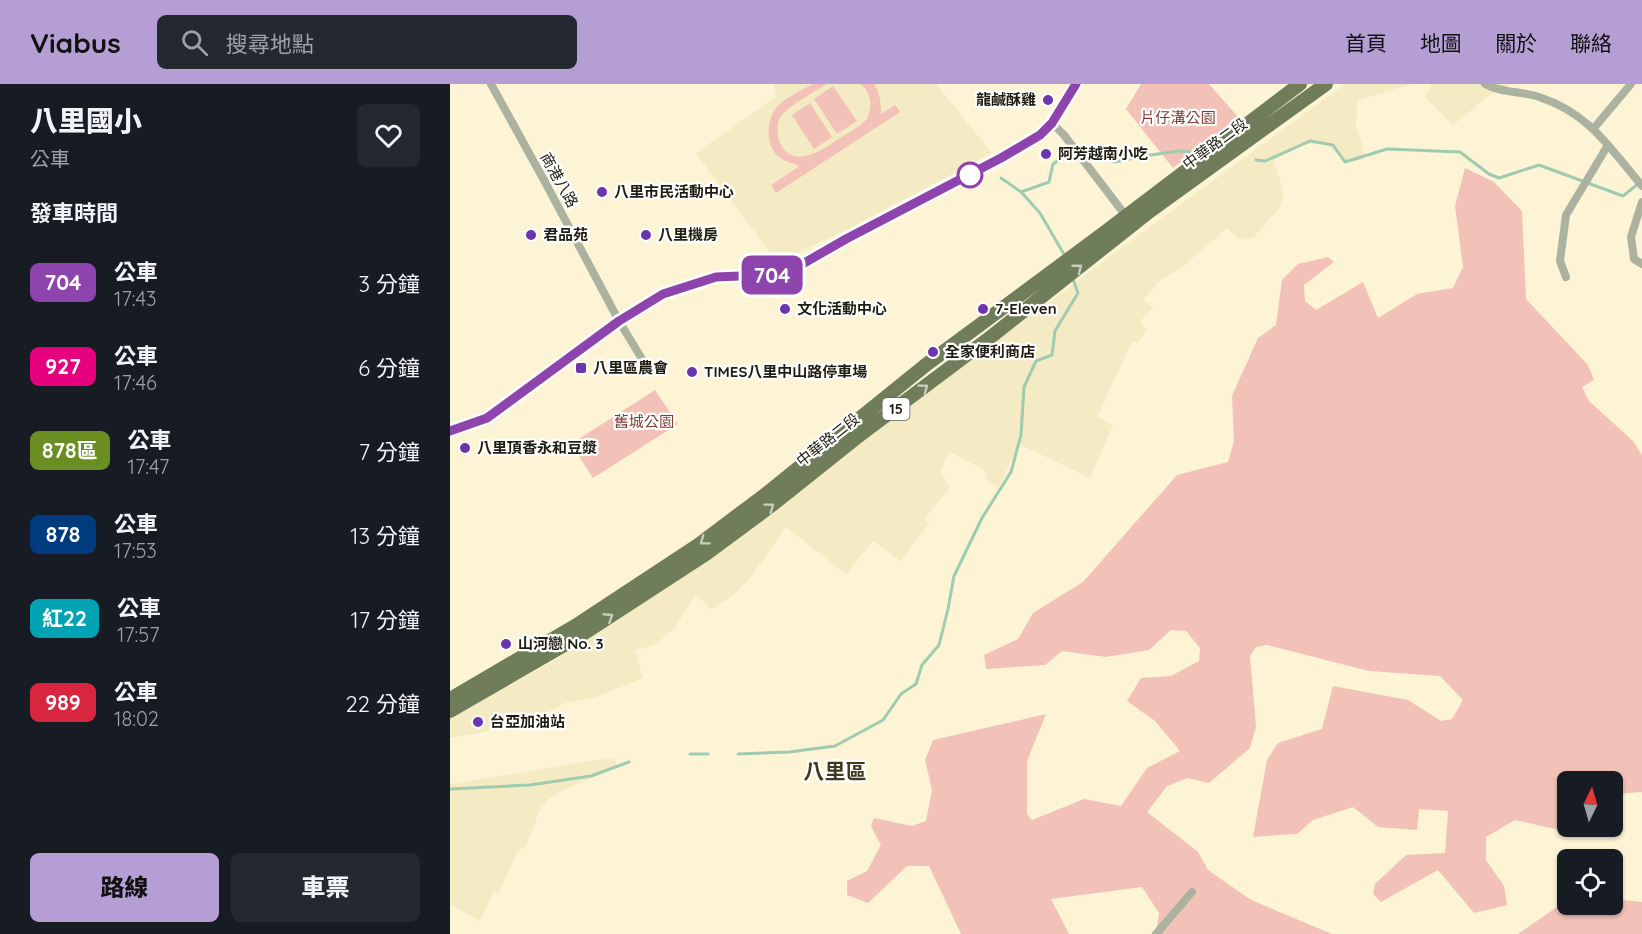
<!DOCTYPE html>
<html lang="zh-TW">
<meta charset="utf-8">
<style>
:root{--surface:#171b24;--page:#242831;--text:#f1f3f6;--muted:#9ea1a6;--accent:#b59ed4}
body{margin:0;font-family:Quicksand,"Noto Sans TC",sans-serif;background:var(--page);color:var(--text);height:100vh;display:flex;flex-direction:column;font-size:22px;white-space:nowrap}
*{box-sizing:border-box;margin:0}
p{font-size:20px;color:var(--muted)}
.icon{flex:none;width:33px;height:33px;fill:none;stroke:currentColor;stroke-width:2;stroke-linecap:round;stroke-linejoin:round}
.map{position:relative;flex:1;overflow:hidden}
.drawer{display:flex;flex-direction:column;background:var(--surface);width:450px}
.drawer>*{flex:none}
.badge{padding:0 12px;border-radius:9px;font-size:21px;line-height:39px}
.needle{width:39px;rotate:5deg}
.tools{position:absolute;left:1107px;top:687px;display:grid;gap:12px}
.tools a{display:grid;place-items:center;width:66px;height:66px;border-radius:9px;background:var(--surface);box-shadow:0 2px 4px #0004;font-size:30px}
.map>.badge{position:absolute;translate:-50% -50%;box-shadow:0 0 0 3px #fff}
h2{padding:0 30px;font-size:22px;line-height:54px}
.round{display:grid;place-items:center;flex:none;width:63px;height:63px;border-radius:9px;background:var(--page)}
.overview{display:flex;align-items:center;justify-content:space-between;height:102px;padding:0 30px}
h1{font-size:28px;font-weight:800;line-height:45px}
.action{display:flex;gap:12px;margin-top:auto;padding:12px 30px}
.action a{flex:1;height:69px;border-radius:9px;background:var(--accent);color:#111;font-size:24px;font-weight:800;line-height:69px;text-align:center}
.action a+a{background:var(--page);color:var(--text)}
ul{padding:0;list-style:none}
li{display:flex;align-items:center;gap:18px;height:84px;padding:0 30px}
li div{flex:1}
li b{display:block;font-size:22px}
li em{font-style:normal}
li .badge{min-width:66px;font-weight:700;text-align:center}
header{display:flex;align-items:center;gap:36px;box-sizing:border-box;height:84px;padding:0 30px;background:var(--accent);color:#111}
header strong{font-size:28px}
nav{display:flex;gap:33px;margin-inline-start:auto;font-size:21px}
.search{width:420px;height:54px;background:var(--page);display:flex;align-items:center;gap:15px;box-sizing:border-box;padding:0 21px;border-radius:9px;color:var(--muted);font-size:22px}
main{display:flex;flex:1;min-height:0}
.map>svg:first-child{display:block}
</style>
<header>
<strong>Viabus</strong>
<div class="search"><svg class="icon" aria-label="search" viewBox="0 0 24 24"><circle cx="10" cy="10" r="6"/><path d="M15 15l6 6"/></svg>搜尋地點</div>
<nav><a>首頁</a><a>地圖</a><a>關於</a><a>聯絡</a></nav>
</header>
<main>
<section class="drawer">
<div class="overview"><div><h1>八里國小</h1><p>公車</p></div><a class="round"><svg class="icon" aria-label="heart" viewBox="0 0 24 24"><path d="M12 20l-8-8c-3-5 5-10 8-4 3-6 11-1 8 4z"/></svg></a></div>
<h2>發車時間</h2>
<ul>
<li><span class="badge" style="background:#8e44ad;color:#fff">704</span><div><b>公車</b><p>17:43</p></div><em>3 分鐘</em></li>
<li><span class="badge" style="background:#e6007e;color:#fff">927</span><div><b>公車</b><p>17:46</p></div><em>6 分鐘</em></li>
<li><span class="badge" style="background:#6b8e23;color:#fff">878區</span><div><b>公車</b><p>17:47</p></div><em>7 分鐘</em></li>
<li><span class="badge" style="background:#003b80;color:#fff">878</span><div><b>公車</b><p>17:53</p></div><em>13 分鐘</em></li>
<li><span class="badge" style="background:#00a3b4;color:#fff">紅22</span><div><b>公車</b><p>17:57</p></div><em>17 分鐘</em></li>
<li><span class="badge" style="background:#d7263d;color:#fff">989</span><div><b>公車</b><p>18:02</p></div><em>22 分鐘</em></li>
</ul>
<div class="action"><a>路線</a><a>車票</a></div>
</section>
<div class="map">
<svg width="1192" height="850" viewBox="0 0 1192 850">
<rect width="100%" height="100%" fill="#fdf4d5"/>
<!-- built -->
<path fill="#f4eac3" d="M324,0H486L542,69L396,146L327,178L246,69L326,13Z
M895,0H963L911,15L907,20L906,43L914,67L913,75L903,78L894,76L876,60L866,58L849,63L824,76L834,111L829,124L803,154L790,156L777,144L729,186L711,195L694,215L703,224L689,238L697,246L688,259L682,257L647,333L663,341L640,394L569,360L549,403L537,397L534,385L499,368L490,387L500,404L475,434L479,439L450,477L423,457L396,490L336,443L300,494L282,512L261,525L246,511L223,546L204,561L185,566L193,594L145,613L115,619L85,634L65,637L35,648L0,654V635L121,567L237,489L678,159Z
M981,0H1059L1040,11L1003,41L975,13L981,2Z
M160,674L166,675V683L111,707L96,717L90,726L76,762L67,768L49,808H43L30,837L2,821H0V700Z"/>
<!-- green -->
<path fill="#f2c1b7" d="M363,0H377C366,7 338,22 331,32C326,39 327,51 330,59C343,87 374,65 390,54C400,48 409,43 417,35C422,22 422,10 411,0H424C430,9 431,19 431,30L445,21L450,28L326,109L321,101L350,82C342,79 331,77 325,69C315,56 317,31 330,20C339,12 352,6 363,0Z
M691,0H759L788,33L723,84L676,25Z
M383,2L407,37L387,50L364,15Z
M360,19L382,53L364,65L342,31Z
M1015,84L1044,98L1072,127L1076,215L1138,281L1144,296L1132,303L1139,317L1183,357L1192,371V708L1167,710L1163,725L1162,698H1118V742L1155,743L1140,753L1065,736L1036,753V776L1054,802L1057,821L1024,829L988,786L931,818L923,810L925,800L956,771L995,769L998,727L969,725L967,746L928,743L903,723L863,736L847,750L803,753L817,676L828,659L872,645L883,602L958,616L991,637L1002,635L1013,616L990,592L919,587L817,561L806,563L800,572L806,643L800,664L759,699L738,694L717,702L697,728L748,768L758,786L801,816L882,850H706L709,829L692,803L601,815L619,850H511L479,782H457L418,819L397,811V797L417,787L431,761L421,742L424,734L462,742L476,737L482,706L475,676L483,656L596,630L577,677V730L582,736L634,715L671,722L697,684L730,667L705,637L677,617L691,594L721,592L749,577L750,564L736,547L721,546L699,566L656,573L612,567L595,581L536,585L534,571L568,555L583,529L633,498L727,391L778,378L784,357L782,312L808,254L826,241L832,196L848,180L878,173L884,178L854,201L855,217L866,226L913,198L928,234L967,210L1003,204L1013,183L1005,122Z
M205,306L228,340L143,394L121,360Z
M1163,815L1192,818V850H1068L1113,819L1117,818L1118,820H1162Z"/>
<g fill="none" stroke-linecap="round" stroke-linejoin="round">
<!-- stream -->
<path stroke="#9fccae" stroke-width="3" d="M644,71L665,78L694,72L729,67L743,68
M806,76L815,77L860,57L883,61L895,78L937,65L1010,68L1039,90L1049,94L1089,81L1173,112L1188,100
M551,94L571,108L599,98L603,80L616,71
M571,108L590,129L615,172
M240,670H258
M288,670L339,668L385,662L433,636L451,610L466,600L472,581L489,561L498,525L504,492L532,434L561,388L571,351L574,303L586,277L602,271L605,247L628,209L623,195
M0,705L80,701L141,692L179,678"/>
<!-- street -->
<path stroke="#abb3a0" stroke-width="8" d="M41,0L95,98L169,237L195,280
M1035,0C1051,9 1071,7 1089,13C1139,29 1160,64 1192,102
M602,39L614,51L679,136
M1144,44L1181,0
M1192,118L1181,153L1184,175L1192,180
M1116,193L1110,177L1116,131L1158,61
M706,850L742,808"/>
<!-- secondary -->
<path stroke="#889377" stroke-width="12" d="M0,347L37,334L169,237L213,210L266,193L335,190L396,155L551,74L590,51L602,39L626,0"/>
<!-- primary -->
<path stroke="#6f7d5a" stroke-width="14" d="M0,615L125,542L248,461L316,410L477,280L654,149L850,0
M0,627L130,552L256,470L322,421L406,354L542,252L700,127L876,0"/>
</g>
<!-- one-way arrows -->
<defs><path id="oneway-chevron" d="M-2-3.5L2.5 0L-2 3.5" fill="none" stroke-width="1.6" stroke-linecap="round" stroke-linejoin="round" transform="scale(1.5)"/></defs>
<g stroke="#c5cbbd">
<use href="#oneway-chevron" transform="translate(628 184) rotate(-38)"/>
<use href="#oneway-chevron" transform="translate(474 304) rotate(-37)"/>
<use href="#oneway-chevron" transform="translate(320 423) rotate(-37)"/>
<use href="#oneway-chevron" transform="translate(254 457) rotate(143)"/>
<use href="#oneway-chevron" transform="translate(159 533) rotate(-33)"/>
</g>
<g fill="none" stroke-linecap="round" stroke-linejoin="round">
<defs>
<path id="line" d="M0,347L37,334L169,237L213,210L266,193L335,190L396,155L551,74L590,51L602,39L626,0"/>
</defs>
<!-- line casing -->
<use href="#line" stroke="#fff" stroke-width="14"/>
<!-- line -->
<use href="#line" stroke="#8e44ad" stroke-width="9"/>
</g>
<!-- markers -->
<g fill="#6b35ab" stroke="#fff" stroke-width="2">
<circle cx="598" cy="16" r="6"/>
<circle cx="596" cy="70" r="6"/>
<circle cx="152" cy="108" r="6"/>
<circle cx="81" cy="151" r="6"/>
<circle cx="196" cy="151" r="6"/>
<circle cx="335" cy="225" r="6"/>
<circle cx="533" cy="225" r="6"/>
<circle cx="483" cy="268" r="6"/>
<rect x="125" y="278" width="12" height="12" rx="3"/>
<circle cx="242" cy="288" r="6"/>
<circle cx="15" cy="364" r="6"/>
<circle cx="56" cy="560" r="6"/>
<circle cx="28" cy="638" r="6"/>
</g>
<circle fill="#fff" stroke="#8e44ad" stroke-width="3" cx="520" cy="91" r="12"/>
<g text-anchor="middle" stroke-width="4.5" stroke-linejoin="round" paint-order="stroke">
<!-- shield labels -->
<rect fill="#fff" stroke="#626058" stroke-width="1.5" x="432.5" y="314" width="27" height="22" rx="4.5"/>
<g font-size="14" font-weight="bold" fill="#1f1c10">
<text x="446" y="330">15</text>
</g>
<!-- poi labels -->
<g font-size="15" font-weight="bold" fill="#1f1c10" stroke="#fff" text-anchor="start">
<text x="586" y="21" text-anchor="end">龍鹹酥雞</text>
<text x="608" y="75">阿芳越南小吃</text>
<text x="164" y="113">八里市民活動中心</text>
<text x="93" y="156">君品苑</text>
<text x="208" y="156">八里機房</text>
<text x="347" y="230">文化活動中心</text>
<text x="545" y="230">7-Eleven</text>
<text x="495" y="273">全家便利商店</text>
<text x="143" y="289">八里區農會</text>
<text x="254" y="293">TIMES八里中山路停車場</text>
<text x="27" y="369">八里頂香永和豆漿</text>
<text x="68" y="565">山河戀 No. 3</text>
<text x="40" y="643">台亞加油站</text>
</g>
<!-- park labels -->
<g font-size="15" fill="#7f3e31" stroke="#fff">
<text x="728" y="39">片仔溝公園</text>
<text x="194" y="343">舊城公園</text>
</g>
<!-- street labels -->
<g font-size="15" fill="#1f1c10" stroke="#fff">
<text transform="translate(765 60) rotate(-36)" y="5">中華路二段</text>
<text transform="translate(109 96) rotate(61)" y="5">商港八路</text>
<text transform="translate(378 356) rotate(-38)" y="5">中華路二段</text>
</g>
<!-- district labels -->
<g font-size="21" font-weight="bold" fill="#413a20" stroke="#fff">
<text x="385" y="695">八里區</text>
</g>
</g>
</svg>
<div class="tools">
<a><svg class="needle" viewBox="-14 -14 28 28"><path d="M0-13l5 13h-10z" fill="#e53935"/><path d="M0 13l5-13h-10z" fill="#9ea1a6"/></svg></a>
<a><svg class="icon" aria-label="locate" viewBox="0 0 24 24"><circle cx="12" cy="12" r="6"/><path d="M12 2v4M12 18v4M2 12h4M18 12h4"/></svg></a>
</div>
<b class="badge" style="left:322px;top:191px;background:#8e44ad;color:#fff">704</b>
</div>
</main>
